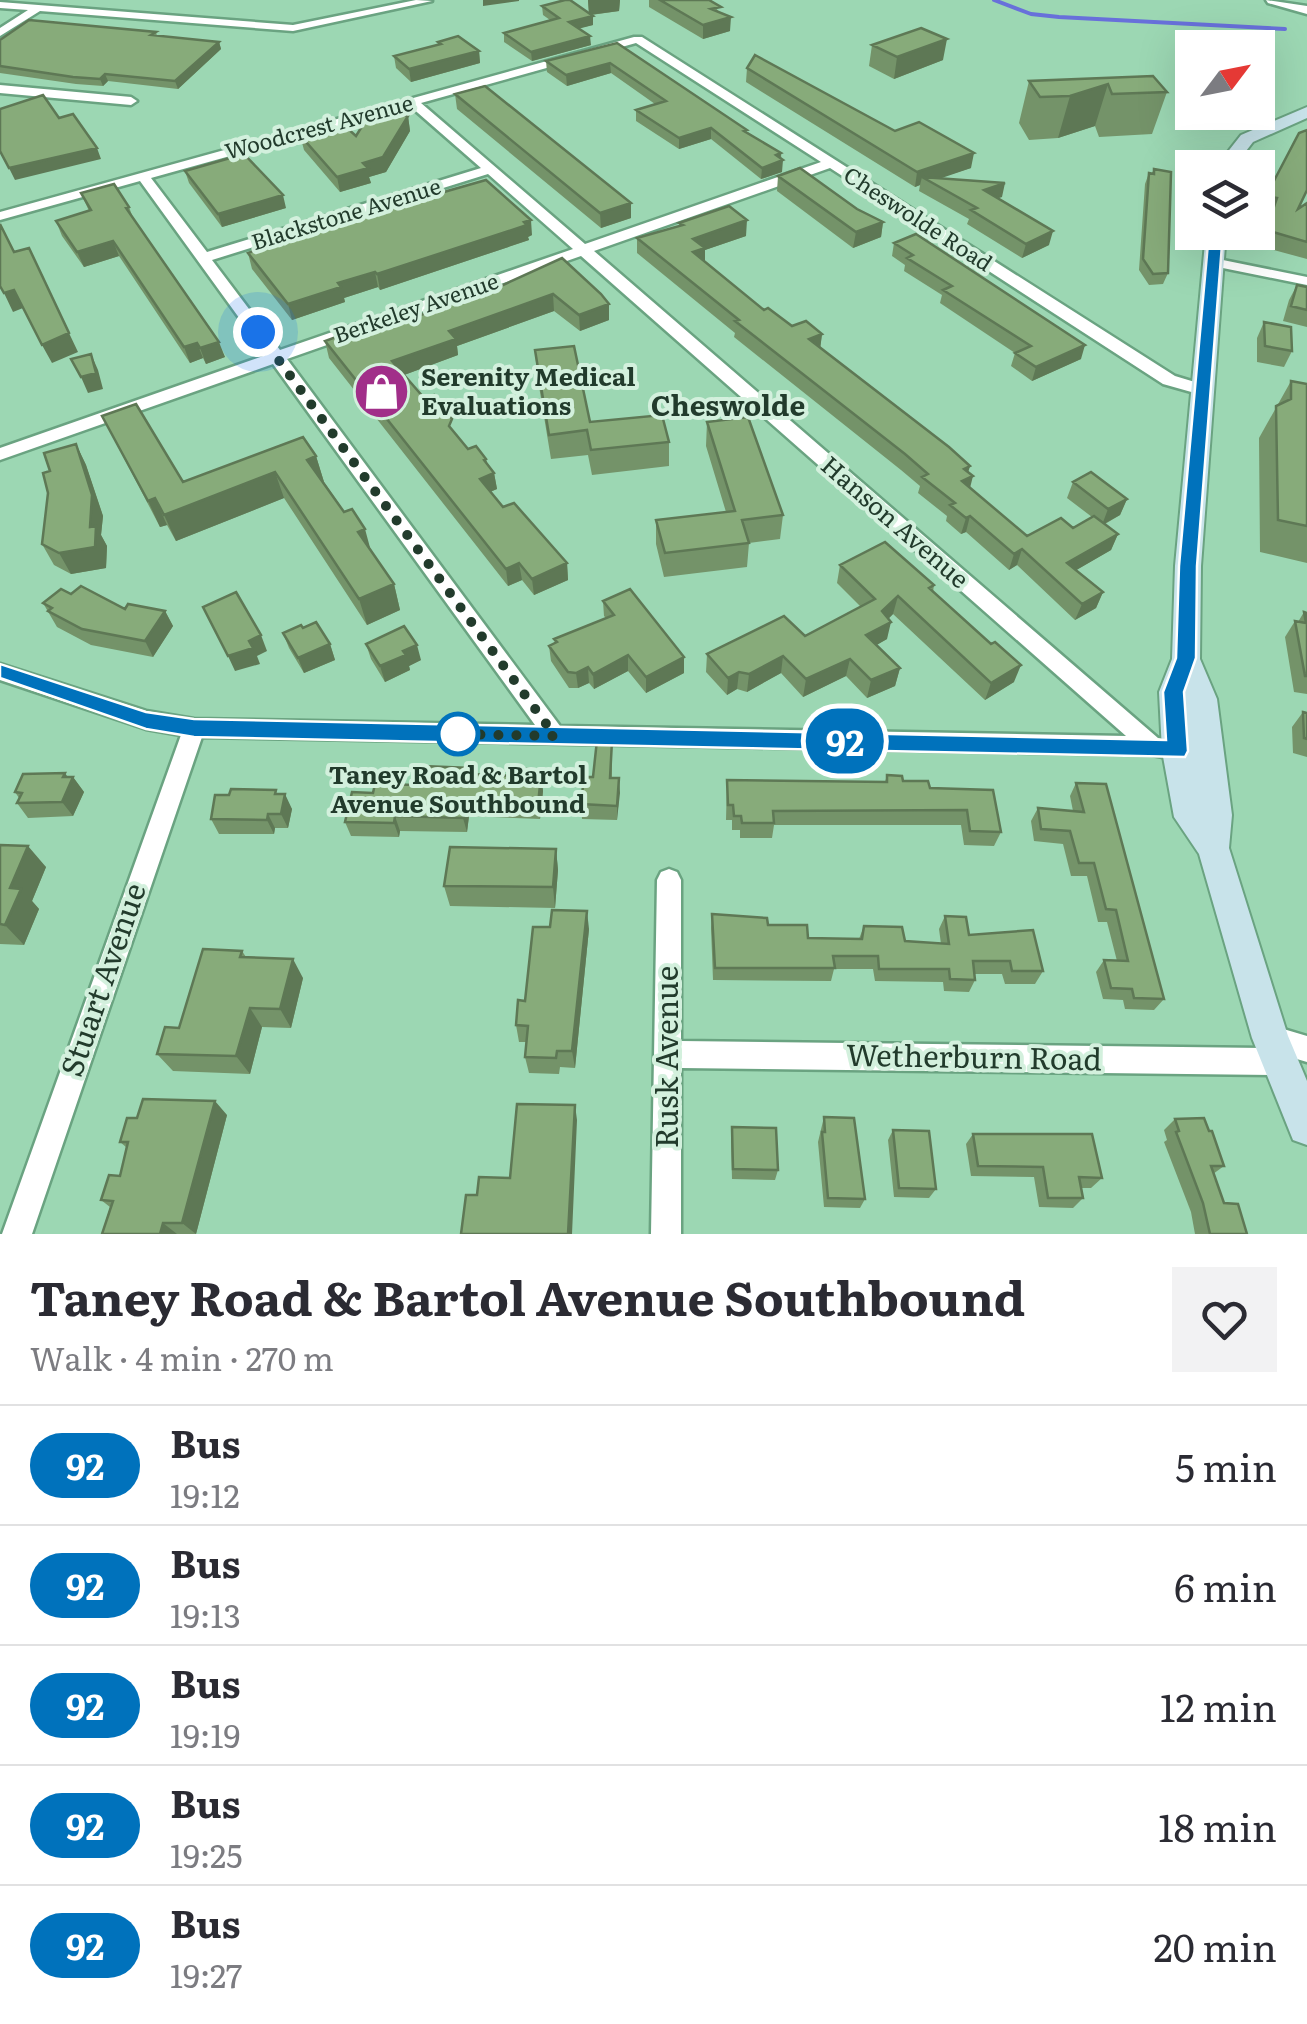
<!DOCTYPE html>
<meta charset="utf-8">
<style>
:root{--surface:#fff;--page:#f2f2f3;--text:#2b2b33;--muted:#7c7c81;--line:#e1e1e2}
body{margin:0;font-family:Literata,serif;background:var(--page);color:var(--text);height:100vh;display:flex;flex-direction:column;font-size:38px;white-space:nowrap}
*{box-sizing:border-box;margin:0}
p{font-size:32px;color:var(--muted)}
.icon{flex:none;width:55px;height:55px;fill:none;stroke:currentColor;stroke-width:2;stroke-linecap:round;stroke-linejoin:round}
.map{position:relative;height:1234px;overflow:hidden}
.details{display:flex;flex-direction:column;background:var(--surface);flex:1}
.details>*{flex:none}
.badge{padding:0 20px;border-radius:32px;font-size:35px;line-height:65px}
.needle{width:65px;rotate:58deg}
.tools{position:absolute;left:1175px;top:30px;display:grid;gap:20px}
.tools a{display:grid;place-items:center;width:100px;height:100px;border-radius:0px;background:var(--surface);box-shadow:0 10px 40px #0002;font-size:50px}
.you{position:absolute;width:50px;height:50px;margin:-25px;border:8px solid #fff;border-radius:50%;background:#1a73e8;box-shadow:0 0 0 15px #1a73e833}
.map>.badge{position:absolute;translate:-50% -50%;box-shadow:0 0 0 5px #fff}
.round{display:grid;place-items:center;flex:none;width:105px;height:105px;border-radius:0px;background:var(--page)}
.summary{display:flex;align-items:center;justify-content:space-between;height:170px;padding:0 30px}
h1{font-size:48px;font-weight:700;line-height:75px}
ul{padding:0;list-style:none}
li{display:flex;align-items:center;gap:30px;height:120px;padding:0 30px;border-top:2px solid var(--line)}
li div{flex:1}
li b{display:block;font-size:38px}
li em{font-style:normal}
li .badge{min-width:110px;font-weight:700;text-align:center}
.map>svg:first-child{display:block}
</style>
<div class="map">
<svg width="1307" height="1234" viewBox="0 0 1307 1234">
<rect width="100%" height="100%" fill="#9cd7b3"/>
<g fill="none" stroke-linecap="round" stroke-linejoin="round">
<!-- stream -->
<path stroke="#6870da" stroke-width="4" d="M994,0L1031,14L1059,17L1285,29"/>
<defs>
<path id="minor" d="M416,0L432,1L293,31L40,11L0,36V28L28,10L0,8V2L293,25Z
M634,37H642L1175,376L1208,386L1210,390L1202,395L1163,384L830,168L594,251L1158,738L1197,746L1200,753L1197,760L1189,762L1152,755L202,737L32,1234H2L181,735L146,729L0,680V664L146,711L194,719L535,725L273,364L0,460V448L266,355L140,181L0,220V212ZM636,43L821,162L585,244L421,103ZM410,106L481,168L207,252L151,178ZM488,174L573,249L280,350L212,260ZM581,256L1126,736L560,726L287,359Z
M0,85L131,97L137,101L131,105L0,93Z
M1213,258L1307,277V285L1208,265L1206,262Z
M669,869L677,872L681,880V1041L1263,1048L1257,1038L1261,1029L1270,1025L1307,1036V1062L1290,1057L1292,1062L1288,1071L1279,1075L681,1068V1234H651L657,880L661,872Z"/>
<path id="tertiary" d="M1266,0L1307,6V14L1268,3Z"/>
<path id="secondary" d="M1307,107V118L1253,142L1233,168H1215L1241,135Z
M1206,232H1226L1201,566L1200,659L1217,699L1232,815L1229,848L1288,1036L1307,1081V1145L1293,1140L1252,1038L1199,854L1174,817L1162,751L1159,692L1172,659L1175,566Z"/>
</defs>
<!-- minor casing -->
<use href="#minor" stroke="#6aa381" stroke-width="5"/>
<!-- tertiary casing -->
<use href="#tertiary" stroke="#6aa381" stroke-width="5"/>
<!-- secondary casing -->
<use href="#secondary" stroke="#6aa381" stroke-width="4"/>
<!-- minor -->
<use href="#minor" fill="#fff" fill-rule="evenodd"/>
<!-- tertiary -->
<use href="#tertiary" fill="#fff" fill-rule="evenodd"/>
<!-- secondary -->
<use href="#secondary" fill="#c8e3ea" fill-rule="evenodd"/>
</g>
<!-- wall -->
<path fill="#749369" d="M588,0H620L619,11L591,15L593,25L579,28L591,45L532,61L504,42V33L550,20L543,15L542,6L589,13Z
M649,0H709L720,13L730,31L703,39L649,7Z
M156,32L157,36L219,42L221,49L178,89L108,81L103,86L76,84L0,73V40Z
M438,42L479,51L480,63L411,82L396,68L394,56L438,45Z
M617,43L747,130V132L781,153L782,172L761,179L711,139L679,149L636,121V110L655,104L611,73L567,86L547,72L546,61Z
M872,45L943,60L894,79L869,66Z
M747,68L895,131L971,168L939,178L1002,197L997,198L1049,245L1022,258L967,224L969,219L919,191L920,185L915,187L746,82Z
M1153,76L1167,92L1152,134L1099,137L1095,126L1058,138L1029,140L1019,123L1029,81Z
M455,94L631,203V218L601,228L457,109Z
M397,108L398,115L408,116L410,131L386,172L369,177L371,183L340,192L304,150L300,135L356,136Z
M1299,133L1298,209L1307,203V259L1259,246L1270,213L1259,212Z
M1154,169L1168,273L1163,284L1149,285L1139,270L1145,184L1149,173H1152Z
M185,171L286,208L222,227L189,183Z
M778,176L883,222L881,237L853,248L777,191Z
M81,193L129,207L133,218L225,357L206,364L203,358L190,363L119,256L84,267L62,236L56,221L89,211Z
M679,223L746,236L705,250V261L764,310L792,326L822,334L820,348L968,472L970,488L1027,536L1073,528L1092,517L1067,498L1073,482L1127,499L1120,515L1105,524L1118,534L1111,550L1076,570L1103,592L1096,608L1075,620L1017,565L1009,570L966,532L961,534L946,521L947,516L918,493L920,486L901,470L734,337L735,333L637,253V238L679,226Z
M532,235L528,237L529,240L380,290L378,287L344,298L345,302L292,320L252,269L248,253Z
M894,243L1081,359L1032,381L1011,366L1015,353L940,303L942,295L904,271L905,265L892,256Z
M562,258L609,304V320L580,331L554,311L457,346L458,355L404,375L468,449L486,459L487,464L494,473L497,489L490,492L503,507L567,563L568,580L534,595L522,580L508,586L329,358L325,341L369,333L492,290Z
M1297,285L1307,287V327L1283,321L1289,300Z
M1264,322L1292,351L1284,367L1257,362V338Z
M535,350L590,422L669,442V466L592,475L588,455L551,459L537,374Z
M1291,381L1307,384V563L1260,552L1259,438Z
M102,416L183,482L316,456L324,482L394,584L400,610L367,625L284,498L176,541L167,525L160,527Z
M707,422L783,515L780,539L749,543L747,567L664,577L656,544V520L726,512L706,446Z
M76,444L86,465L103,516L101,535L107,546L106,568L71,574L54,565L42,544L50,471Z
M840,565L934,585L933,592L1014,682L985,700L893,614L888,619L887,639L876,645L900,668L895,686L867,698L846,676L803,697L781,673L747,692L737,689L727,695L706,672L707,654L805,636L861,607L837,583Z
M71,594L125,609L165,611L173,626L153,657L91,645L57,627L43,603Z
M603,601L684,657V673L646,693L628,671L594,689L589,683L578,688H569L551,661L549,646L555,643L554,639L606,618L604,616Z
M1304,612L1307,613V694L1294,692L1285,637L1295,621L1298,622Z
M303,628L330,644L335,660L304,673L289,648L283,633Z
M366,644L421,660L409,666L410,670L385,682L371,659Z
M1303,712L1307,713V757L1293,753L1292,727Z
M612,741V778H619L617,820L582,819L581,804Z
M532,769L533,776H541L543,791L540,819L469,816L467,832L400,831L399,837L351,836L345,822L373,793L472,774L515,776Z
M887,775L930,788L1001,832L994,846L964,845L961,825H774L772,838H740V830H732V820H726L727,780L885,782Z
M67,777H73L84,792L73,816L28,818L17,803L19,798L15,792Z
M1076,783L1164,999L1154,1010L1125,1009L1123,1000L1103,999L1096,972L1104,960L1117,961L1107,922H1098L1087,876H1071L1063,844L1034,841L1031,821L1038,808L1073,811L1070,796Z
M278,794L292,809L288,828H275L274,834H219L211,819Z
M0,845L46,867L32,901L39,909L24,945L0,944Z
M556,849L558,870L555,908L450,906L444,886Z
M712,914L768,925L808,938L859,939L864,926L905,941L941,944L939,929L945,916L969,935L1043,971L1035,984H1005L1002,974H974L975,980L969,992L944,991L943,982L875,981L873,969H834L831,981L713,980L711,928Z
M589,929L575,1068L560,1067L559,1074L529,1073L525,1057L526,1042H519L516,1025L525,1001Z
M242,951L246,957L303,978L291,1028L262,1027L250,1074L173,1071L157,1054Z
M227,1115L196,1234H102L110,1207L101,1200L120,1176L126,1147L120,1142Z
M824,1117L865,1199L860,1208L824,1207L818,1142Z
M1175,1119L1209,1131L1224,1166L1213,1174L1224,1203L1247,1234H1195L1191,1212L1164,1142L1167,1140L1164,1130Z
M732,1127L778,1170L775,1180L732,1179L731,1138Z
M893,1130L936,1189L929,1198L894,1197L888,1140Z
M973,1134L1102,1178L1091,1188H1081L1083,1198L1073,1208L1039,1207L1034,1177L971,1176L966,1144Z"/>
<!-- shaded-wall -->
<path fill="#5e7855" d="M483,0H519V1L483,6Z
M588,0H620L619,11L589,15Z
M593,16V25L570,31L569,22Z
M731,17L730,31L703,39V25Z
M590,36L591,45L532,61L531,52Z
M947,39L943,60L894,79L897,57Z
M219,42L221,49L178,89L175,81Z
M479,51L480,63L411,82L409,69Z
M610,63L611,73L567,86L566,75Z
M105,74L108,81L103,86L100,79Z
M1108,84L1095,126L1058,138L1070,96Z
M408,116L410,131L386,172L369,177L371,183L340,192L337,177L363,163Z
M711,128V139L679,149V138Z
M97,148L101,159L15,180L9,168Z
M781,153L780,162L783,160L782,172L761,179L762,168L776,155Z
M974,153L971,168L930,182L922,177L920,185L915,187L917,172Z
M1005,183L1002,197L980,204L984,190Z
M283,195L286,208L222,227L218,214Z
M631,203V218L601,228L600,213Z
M531,220L532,235L528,237L529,240L380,290L377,274Z
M747,220L746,236L705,250V264L693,268V239Z
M883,222L881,237L853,248L856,232Z
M1053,231L1049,245L1022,258L1026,244Z
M113,241L119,256L84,267L77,252Z
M375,272L378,287L344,298L345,302L292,320L288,304L338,283Z
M14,290L23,308L13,312L4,293Z
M553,294L554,311L457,346L458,355L396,378L392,361L449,331Z
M609,304V320L580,331L579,315Z
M69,333L78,352L52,363L42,345Z
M822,334L820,350L809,339Z
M219,342L225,357L206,364L200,348Z
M197,343L203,358L190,363L184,347Z
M1085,345L1081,359L1032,381L1036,367Z
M91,354L98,370L103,389L88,393L81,377Z
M76,444L86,465L103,516L101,535L107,546L106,568L71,574L59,553L90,527Z
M316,456L324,482L307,460Z
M486,459L489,475L494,473L497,489L482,495L480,479L484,460Z
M970,466L966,480L973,476L969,492L958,497L964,469Z
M275,472L284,498L176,541L164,515Z
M155,498L167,525L160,527L148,501Z
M1127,499L1120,515L1102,525L1108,509Z
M970,516L966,532L961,534L966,518Z
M365,529L372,555L358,532Z
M1118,534L1111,550L1061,579L1067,563Z
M1022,549L1017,565L1009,570L1014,554Z
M519,563L522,580L508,586L506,569Z
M567,563L568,580L534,595L532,579Z
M394,584L400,610L367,625L359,599Z
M1103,592L1096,608L1075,620L1082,604Z
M898,596L893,614L878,629L891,622L887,639L863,653L866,635L882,611Z
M165,611L173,626L153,657L145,641Z
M261,635L267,651L257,656L260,664L235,671L228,656L249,641Z
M330,644L335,660L304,673L298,658Z
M417,645L421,660L409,666L410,670L385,682L380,666L403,651Z
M628,655V671L594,689L593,674Z
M783,656L781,673L747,692L749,674Z
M684,657V673L646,693V677Z
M850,659L846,676L803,697L806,679Z
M1021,665L1014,682L985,700L991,683Z
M588,667L589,683L578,688L576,673Z
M900,668L895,686L867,698L871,680Z
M739,672L737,689L727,695L728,678Z
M65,773L71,782L73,777L84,792L73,816L62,802L63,777Z
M541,776L543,791L540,819L538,804Z
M619,778L620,793L617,820V806Z
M285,794L292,809L288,828L281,814Z
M466,802L469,816L467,832L463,818Z
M268,814L275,828L274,834L267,820Z
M395,816L400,831L399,837L394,823Z
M28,846L46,867L32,901L39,909L24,945L5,925L10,888Z
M556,849L558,870L555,908L553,887Z
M587,911L589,929L575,1068L572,1051Z
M293,959L303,978L291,1028L280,1009Z
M250,1008L262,1027L250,1074L236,1056Z
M215,1101L227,1115L196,1234L182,1223Z
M575,1105L577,1120L572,1234H568Z
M163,1223L177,1234H160Z"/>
<!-- building -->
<path fill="#87ab7a" stroke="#5e7855" stroke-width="2.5" d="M565,0H570L593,16L569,22L590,36L531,52L504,33L559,18L542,6Z
M660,0H709L721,7L711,9L731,17L703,25Z
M29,20L156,32L151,35L219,42L175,81L105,74L100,79L73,77L0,66V40Z
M921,28L947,39L897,57L872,45Z
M458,36L479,51L409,69L394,56L441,44L438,42Z
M617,43L747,130L744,131L781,153L776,155L783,160L762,168L711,128L679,138L636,110L666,101L610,63L566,75L546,61Z
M755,55L895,131L919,122L974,153L917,172L747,68Z
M1153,76L1167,92L1112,94L1108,84L1070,96L1040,97L1029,81Z
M485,86L631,203L600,213L455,94Z
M43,95L59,118L73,114L97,148L9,168L0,151V109Z
M374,107L397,108L394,114L408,116L383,157L363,163L368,168L337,177L300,135L346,127L356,136Z
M1307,130V190L1298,209L1307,203V242L1266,230L1277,198L1266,196L1299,133Z
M244,154L283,195L218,214L185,171Z
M800,168L857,209L883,222L856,232L778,176Z
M1154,169L1171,172L1168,273L1153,274L1143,259L1149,173L1154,174Z
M922,177L1005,183L984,190L1053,231L1026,244L971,210L977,208Z
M486,180L531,220L524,222L527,225L377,274L375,272L338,283L341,287L288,304L248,253L304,232Z
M114,184L129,207L126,208L219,342L200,348L197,343L184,347L113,241L77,252L56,221L91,210L81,193Z
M729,206L747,220L693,239L705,248L693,252L764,310L768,308L792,326L806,321L822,334L809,339L949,447L970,466L964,469L973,476L962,481L1027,536L1061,518L1073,528L1094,516L1118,534L1067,563L1103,592L1082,604L1022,549L1014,554L970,516L966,518L950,505L955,503L922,477L928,474L905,454L735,321L739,320L637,238L683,225L679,223Z
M0,224L14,252L29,248L69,333L42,345L14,290L4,293L0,286Z
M916,234L1085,345L1036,367L1015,353L1031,346L943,290L952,286L907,258L913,255L894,243Z
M562,258L601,294L609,304L579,315L553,294L449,331L456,339L392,361L425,399L434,395L452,419L449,426L468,449L476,446L486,459L484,460L494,473L480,479L503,507L514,503L567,563L532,579L519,563L506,569L325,341L355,330L359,335L369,333L492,290Z
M1297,285L1307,287V310L1291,306Z
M1264,322L1291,327L1292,351L1265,346Z
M574,346L590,422L662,415L669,442L591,450L587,430L549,435L535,350Z
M91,354L96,373L81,377L71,359Z
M1291,381L1307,384V526L1278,520L1276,406L1291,399Z
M136,404L183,482L303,437L316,456L307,460L344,512L352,509L365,529L358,532L394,584L359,599L275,472L164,515L155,498L148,501L102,416Z
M748,417L783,515L742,520L749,543L665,553L656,520L735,511L707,422Z
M76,444L92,495L90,527L96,526L95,547L59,553L42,544L48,493L43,473L50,471L44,453Z
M1091,472L1127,499L1108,509L1073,482Z
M885,542L934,585L929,588L991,644L995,642L1021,665L991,683L898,596L882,611L891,622L866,635L900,668L871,680L850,659L806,679L783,656L749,674L739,672L728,678L707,654L784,616L805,636L875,599L840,565Z
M81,586L125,609L128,604L165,611L145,641L82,629L48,611L52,608L43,603L61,589L71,594Z
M630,589L684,657L646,677L628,655L593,674L588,667L576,673L568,672L549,646L557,642L554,639L614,615L603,601Z
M236,592L261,635L249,641L253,648L228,656L203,607Z
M1304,612L1307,613V676H1305L1295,621L1306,623Z
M316,622L330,644L298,658L283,633L301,625L303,628Z
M404,626L417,645L403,651L406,655L380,666L366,644Z
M1303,712L1307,713V739L1304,738Z
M597,740L612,741L610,778H619L617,806L581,804L584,777H593Z
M422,766L471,768L470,774L515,776L516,769H532L531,776H541L538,804L466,802L463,818L395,816L394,823L345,822L352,792L373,793L375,784L418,785Z
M65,773L63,777H73L62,802L17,803L22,793L15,792L23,774Z
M887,775L902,776L903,781H928L930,788L993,790L1001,832L970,831L967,810L773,811L774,823H742L741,816H734L733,805H728L727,780L887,782Z
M1076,783L1106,784L1164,999L1134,998L1132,989L1111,988L1104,960L1128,961L1116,910L1106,909L1094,863H1079L1070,831L1041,829L1038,808L1084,812Z
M231,789L276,790L275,794H285L281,814H268L267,820L211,819L215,795H229Z
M0,845L28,846L10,888L21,889L5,925L0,924Z
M450,847L556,849L553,887L444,886Z
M552,910L587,911L572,1051H557L556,1058L525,1057L528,1026L516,1025L518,1000L525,1001L533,927H550Z
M712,914L767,918L768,925H807L808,938L862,939L864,926L902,927L905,941L949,944L945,916L966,917L969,935L1033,930L1043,971H1012L1010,961H973L975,980L950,979L949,969H879L878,956H833L835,968H715Z
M203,949L242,951L240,957L293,959L280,1009L250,1008L236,1056L157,1054L165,1027L179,1028Z
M143,1099L215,1101L182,1223H163L160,1234H102L113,1201L101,1200L109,1175L120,1176L128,1142H120L127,1118H137Z
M517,1104L575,1105L568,1234H461L466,1195H477L479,1177L510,1178Z
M824,1117L854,1118L865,1199L828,1198L822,1132H825Z
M1204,1118L1209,1131H1212L1224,1166H1211L1224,1203L1238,1204L1247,1234H1210L1203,1203L1176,1132L1179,1131L1175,1119Z
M732,1127L776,1128L778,1170L733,1169Z
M893,1130L929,1131L936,1189L899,1188Z
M973,1134H1092L1102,1178L1079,1177L1083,1198H1048L1043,1167L978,1166Z"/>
<!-- line -->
<path fill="#0072bc" stroke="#fff" stroke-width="2.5" d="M1216,228L1223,232L1197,566L1196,658L1184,692L1188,751L1185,757L194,737L146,729L0,678V664L146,712L194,719L1166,740L1163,692L1176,658L1179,566L1209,232Z"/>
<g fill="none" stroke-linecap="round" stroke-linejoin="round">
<!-- walk -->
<path stroke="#223b2c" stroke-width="10" stroke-dasharray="0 18" d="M258,332L555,736L447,734H458"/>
</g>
<!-- icons -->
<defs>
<symbol id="shop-disc" viewBox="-11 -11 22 22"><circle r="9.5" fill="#a12e89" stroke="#d3f0dd"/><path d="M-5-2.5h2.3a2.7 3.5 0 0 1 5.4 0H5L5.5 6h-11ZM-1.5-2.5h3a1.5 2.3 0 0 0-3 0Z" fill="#fff"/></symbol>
</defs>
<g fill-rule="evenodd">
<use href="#shop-disc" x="350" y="360" width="63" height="63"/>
</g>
<!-- markers -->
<circle fill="#fff" stroke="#0072bc" stroke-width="5" cx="458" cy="734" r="20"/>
<g text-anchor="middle" stroke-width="8" stroke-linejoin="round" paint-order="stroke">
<!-- far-street labels -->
<g font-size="22" fill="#223b2c" stroke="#d3f0dd">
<text transform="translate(319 127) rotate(-15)" y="8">Woodcrest Avenue</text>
<text transform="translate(346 214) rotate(-17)" y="8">Blackstone Avenue</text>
<text transform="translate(918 219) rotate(33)" y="8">Cheswolde Road</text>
<text transform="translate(416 308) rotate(-19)" y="8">Berkeley Avenue</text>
</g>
<!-- poi labels -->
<g font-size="25" font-weight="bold" fill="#223b2c" stroke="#d3f0dd" text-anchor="start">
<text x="421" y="386">Serenity Medical<tspan x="421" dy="29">Evaluations</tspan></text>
</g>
<!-- street labels -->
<g font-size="25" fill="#223b2c" stroke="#d3f0dd">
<text transform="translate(895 522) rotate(41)" y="9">Hanson Avenue</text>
</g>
<!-- stop labels -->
<g font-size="25" font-weight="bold" fill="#223b2c" stroke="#d3f0dd">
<text x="458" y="784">Taney Road &amp; Bartol<tspan x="458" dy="29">Avenue Southbound</tspan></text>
</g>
<!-- neighbourhood labels -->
<g font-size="28" font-weight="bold" fill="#223b2c" stroke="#d3f0dd">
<text x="728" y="416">Cheswolde</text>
</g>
<!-- near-street labels -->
<g font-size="30" fill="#223b2c" stroke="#d3f0dd">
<text transform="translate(104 980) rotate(-71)" y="10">Stuart Avenue</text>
<text transform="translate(668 1057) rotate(-90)" y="10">Rusk Avenue</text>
<text transform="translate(974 1058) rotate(1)" y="10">Wetherburn Road</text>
</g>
</g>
</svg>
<div class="tools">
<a><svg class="needle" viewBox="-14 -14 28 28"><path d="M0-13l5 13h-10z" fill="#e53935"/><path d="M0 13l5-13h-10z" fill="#7c7c81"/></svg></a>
<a><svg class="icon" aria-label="layers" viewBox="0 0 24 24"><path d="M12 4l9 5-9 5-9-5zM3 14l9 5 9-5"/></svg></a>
</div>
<div class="you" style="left:258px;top:332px"></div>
<b class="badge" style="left:845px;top:741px;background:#0072bc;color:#fff">92</b>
</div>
<section class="details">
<div class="summary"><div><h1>Taney Road &amp; Bartol Avenue Southbound</h1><p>Walk · 4 min · 270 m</p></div><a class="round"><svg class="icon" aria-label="heart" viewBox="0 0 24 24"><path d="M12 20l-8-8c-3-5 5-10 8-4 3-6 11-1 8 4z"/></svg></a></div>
<ul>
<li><span class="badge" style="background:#0072bc;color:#fff">92</span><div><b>Bus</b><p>19:12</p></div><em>5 min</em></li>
<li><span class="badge" style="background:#0072bc;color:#fff">92</span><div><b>Bus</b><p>19:13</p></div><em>6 min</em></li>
<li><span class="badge" style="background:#0072bc;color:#fff">92</span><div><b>Bus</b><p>19:19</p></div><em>12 min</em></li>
<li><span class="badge" style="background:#0072bc;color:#fff">92</span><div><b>Bus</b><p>19:25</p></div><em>18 min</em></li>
<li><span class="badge" style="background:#0072bc;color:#fff">92</span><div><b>Bus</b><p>19:27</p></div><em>20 min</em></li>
</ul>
</section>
